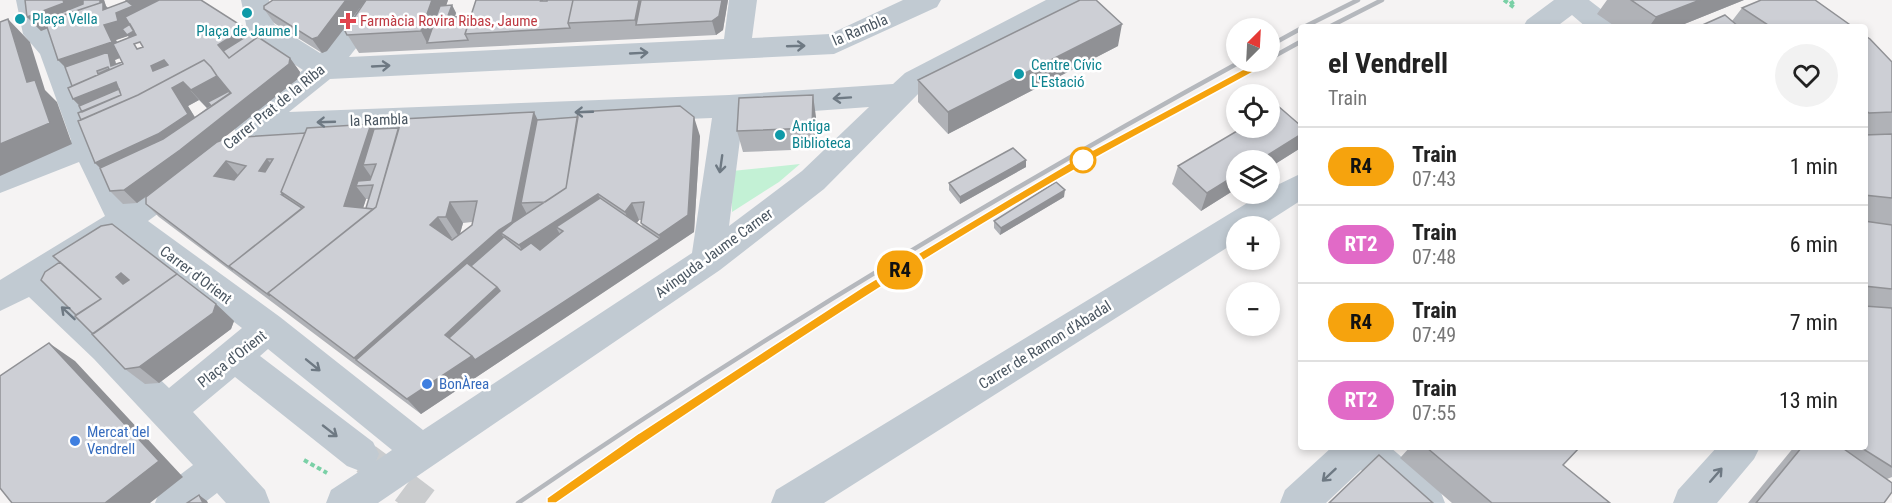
<!DOCTYPE html>
<meta charset="utf-8">
<style>
:root{--surface:#fff;--page:#f2f2f2;--text:#222;--muted:#767676;--line:#e0e0e0}
body{margin:0;font-family:"Roboto Condensed",sans-serif;background:var(--page);color:var(--text);height:100vh;display:flex;flex-direction:column;font-size:22px;white-space:nowrap}
*{box-sizing:border-box;margin:0}
p{font-size:20px;color:var(--muted)}
.icon{flex:none;width:33px;height:33px;fill:none;stroke:currentColor;stroke-width:2;stroke-linecap:round;stroke-linejoin:round}
.map{position:relative;flex:1;overflow:hidden}
.side{position:absolute;left:1298px;top:24px;width:570px;height:426px;display:flex;flex-direction:column;background:var(--surface);border-radius:6px;box-shadow:0 3px 9px #0003}
.side>*{flex:none}
.badge{padding:0 12px;border-radius:20px;font-size:21px;line-height:39px}
.needle{width:39px;rotate:24deg}
.fabs{position:absolute;left:1226px;top:18px;display:grid;gap:12px}
.fabs a{display:grid;place-items:center;width:54px;height:54px;border-radius:50%;background:var(--surface);box-shadow:0 3px 9px #0003;font-size:30px}
.map>.badge{position:absolute;translate:-50% -50%;box-shadow:0 0 0 3px #fff}
.round{display:grid;place-items:center;flex:none;width:63px;height:63px;border-radius:32px;background:var(--page)}
.summary{display:flex;align-items:center;justify-content:space-between;height:102px;padding:0 30px}
h1{font-size:28px;font-weight:700;line-height:45px}
ul{padding:0;list-style:none}
li{display:flex;align-items:center;gap:18px;height:78px;padding:0 30px;border-top:2px solid var(--line)}
li div{flex:1}
li b{display:block;font-size:22px}
li em{font-style:normal}
li .badge{min-width:66px;font-weight:700;text-align:center}
.map>svg:first-child{display:block}
</style>
<div class="map">
<svg width="1892" height="503" viewBox="0 0 1892 503">
<rect width="100%" height="100%" fill="#f5f3f3"/>
<!-- green -->
<path fill="#c3f1d5" d="M800,164L779,182L732,212V171Z"/>
<g fill="none" stroke-linecap="round" stroke-linejoin="round">
<!-- minor-tunnel -->
<path stroke="#caccce" stroke-width="32" stroke-dasharray="32 16" stroke-linecap="butt" d="M366,459L425,503"/>
<!-- path -->
<path stroke="#7ad0a6" stroke-width="4" stroke-dasharray="4.5 3" stroke-linecap="butt" d="M1504,0L1516,9
M1510,4L1516,0
M304,460L327,473"/>
<!-- minor -->
<path fill="#c1cad2" fill-rule="evenodd" d="M16,0H44L50,30L67,49L112,170L129,200C148,187 169,163 193,170L198,179L193,188L148,221L280,317L423,430L692,253L712,118L260,136L249,139L238,136L234,128L238,120L303,70L251,36L247,29L241,0H269L274,24L320,53L365,0H394L349,57L724,39L729,0H757L752,38L830,34L903,0H941L937,7L834,54L330,79L289,112L729,95L893,84L905,73L1046,0H1089L1085,7L1071,11L925,87L824,189L720,270L378,503H326L331,490L360,471L347,466L235,377L193,412L265,490L270,503H226L217,493L204,503H155L160,490L193,465L94,359L29,297L0,311V280L105,216L79,162L0,193V168L71,140L40,54L23,34ZM869,107L802,171L729,226L743,116ZM123,238L242,328L169,388L56,280ZM268,349L392,450L376,461L379,454L373,442L260,356Z
M1554,0H1589L1615,20L1619,27H1586L1572,15L1556,27H1523L1527,20Z
M1300,174V201L1261,226H1236V242L824,503H771L776,490L1262,194H1269V189Z
M1332,447H1390L1440,490L1445,503H1398L1361,470L1326,503H1280L1285,490Z
M1717,447H1760L1754,459L1717,503H1673L1678,490Z"/>
<!-- rail -->
<path stroke="#b5b8bd" stroke-width="4.5" d="M1304,27L1358,0
M1329,27L1382,0
M1269,46L1300,29
M1269,59L1300,42
M518,503C751,343 992,198 1240,62
M551,503C680,413 810,324 944,242C1048,178 1156,120 1264,62"/>
</g>
<!-- wall -->
<path fill="#b0b2b7" fill-rule="evenodd" d="M25,0H104L106,6L108,8L245,28L250,34L256,38L290,58L300,72L299,78L221,140L374,129L537,120L700,136L694,232L421,414L159,217L146,204V197L137,203L123,204L110,191L100,168L95,163L81,120L82,112L79,106L73,99L72,86L65,67L47,28L41,31ZM128,36L129,37L117,42L116,40ZM140,42L143,47L137,49L134,44ZM120,58L122,62L116,64L115,60ZM199,100L207,108L195,117L188,106ZM366,199H369L366,208H363ZM639,220H641V223L643,228L637,223ZM472,222V225L460,234L463,223Z
M273,0L327,51L322,53L274,23L264,9Z
M366,0H448L446,6L452,5L456,13L455,17L471,16L476,0H728L723,30L716,35L359,53L345,31Z
M1607,0H1744L1677,27H1616L1597,14Z
M1742,8L1853,27H1698L1732,21Z
M1864,35L1892,62V477L1887,479L1884,503H1748L1794,447H1864Z
M1118,46L948,134L918,102V80Z
M816,117L815,149L743,152L737,131Z
M1299,149L1201,211L1172,184L1178,166Z
M1026,160V167L960,204L949,190V183Z
M1064,197L1000,235L994,228V221Z
M216,304L234,321L231,329L159,383L145,384L125,369L76,315Z
M1410,447H1580L1563,465L1610,503H1452L1400,458Z"/>
<!-- shaded-wall -->
<path fill="#909195" d="M63,0H104L106,6L115,17L116,13L128,2L132,0H167L137,31L133,42L128,36L116,40L124,56L115,60L118,73L111,66L72,74L58,60L77,17L41,31L27,17Z
M346,0H366L327,51L322,53L312,39Z
M432,0H448L434,42L427,43L421,31Z
M639,0H649L636,25L635,20Z
M722,0H728L723,30L716,35L712,21Z
M1700,0H1744L1677,27H1649L1656,17Z
M452,5L456,13L450,29L446,21Z
M8,19L30,42L45,90L57,102L72,144L0,176V144L27,82Z
M1122,24L1118,46L948,134V112Z
M245,28L256,42L229,59L218,45Z
M290,58L300,72L299,78L192,163L137,203L95,163L87,113L73,99L129,70L136,78L207,65L232,94L207,108L183,82L199,100L188,106L203,131Z
M164,60L176,74L153,71L151,66Z
M813,95L816,117L815,149L812,128Z
M534,112L544,133L521,203L528,216L598,194L606,211L563,231L556,227L563,240L529,263L519,245L501,233L511,250L356,360L354,358L499,230Z
M694,117L700,136L694,232L421,414L407,399L472,356L660,239L659,235Z
M371,124L383,143L376,164L363,165L372,178L370,185L356,186L366,199L358,224L344,206Z
M1300,135V147L1299,149L1269,168V160H1260Z
M267,159L278,173L259,171Z
M1026,160V167L960,204V197Z
M226,161L238,175L226,189L214,176Z
M1236,175V189L1201,211L1207,193Z
M1065,190L1064,197L1000,235L1001,228Z
M450,202L463,223L459,237L446,217Z
M632,203L639,220L632,229L625,212Z
M438,217L452,238L443,245L430,225Z
M121,273L136,286L130,290L116,277Z
M497,287L508,303L460,348L445,335Z
M216,304L234,321L231,329L159,383L139,367Z
M49,343L75,361L183,477L150,503H105Z
M199,495L207,501L208,503H203Z"/>
<!-- building -->
<path fill="#cdcfd5" stroke="#909195" stroke-width="1.5" fill-rule="evenodd" d="M25,0H63L64,3L27,17Z
M83,0H100V3L49,20L48,18L83,4Z
M126,0H132L128,2L133,6L116,13L118,21L104,25L112,42L58,60L45,21L103,2V10L127,1Z
M159,0H201L245,28L218,45L229,58L258,37L290,58L289,64L180,150L124,190L110,191L100,168L163,139L231,93L217,76L211,67L204,60L138,95L81,120L78,113L121,95L116,82L73,99L68,88L123,64L113,44L136,35L125,17ZM140,42L143,47L137,49L134,44ZM164,60L168,65L153,71L151,66Z
M273,0H346L318,37L312,39L264,9V6Z
M366,0H432L421,31L347,35L345,31Z
M476,0H542L541,1H547V0H573L568,23L570,28L465,34Z
M573,0H639L635,20L568,23Z
M641,0H722L719,16L712,21L636,25Z
M1080,0H1096L1122,24L948,112L918,80Z
M1631,0H1700L1656,17Z
M1761,0H1815L1853,27H1771L1742,8Z
M452,5L446,21H453L454,17L471,16L465,34L468,40L427,43L440,6Z
M1725,15L1739,27H1698Z
M8,19L27,82L35,80L50,123L0,144V22Z
M130,24L134,31L127,35L122,29Z
M250,34L256,38L229,58L223,51Z
M1864,35L1870,39L1892,62V112L1869,113L1864,109Z
M108,52L111,66L122,62L123,64L72,86L65,67ZM108,67L109,69L98,74L97,71Z
M204,60L211,67L217,76L191,90L183,82L172,88L188,114L158,134L95,163L78,121L138,95Z
M119,89L121,95L82,112L79,106Z
M229,91L230,93L211,106L208,102Z
M813,95L812,128L737,131L739,98Z
M680,106L694,117L688,215L659,235L641,223L644,202L632,203L625,212L598,194L519,245L501,233L514,222L566,188L578,112Z
M1278,106L1300,125V135L1260,160H1236V175L1207,193L1178,166L1242,128H1269V111Z
M534,112L512,222L499,230L354,358L268,293L376,207L401,119ZM477,201L472,225L452,240L430,225L438,217H446L450,202Z
M578,117L566,188L545,202L521,203L537,120Z
M371,124L344,206L373,209L268,293L270,296L229,266L304,207L281,192L307,128Z
M399,128L376,207L373,209L366,208L373,185L356,186L358,181L370,180L376,164L363,165L374,129Z
M305,133L281,192L283,195H282L302,208L229,266L233,270L146,204V197L217,142L227,138ZM267,159H273L265,172L259,171ZM226,161L246,166L234,180L214,176Z
M1892,134V198L1864,195V135Z
M1013,148L1026,160L960,197L949,183Z
M1056,182L1065,190L1001,228L994,221Z
M600,198L660,239L475,360L472,356L449,338L500,291L497,287L471,266L504,237L521,250L531,243L540,250L563,231L556,227Z
M1864,221L1892,225V289L1864,286Z
M112,224L177,274L93,334L75,316L101,299L53,256L101,226ZM121,273L129,280L123,284L116,277Z
M60,262L101,299L76,315L41,280L45,272Z
M467,263L497,287L445,335L472,356L407,399L356,360Z
M177,274L216,304L213,313L139,367L125,369L92,334Z
M1864,306L1892,308V467L1860,447H1864Z
M49,343L159,461L105,503H12L0,488V376Z
M1426,447H1580L1563,465L1610,503H1492Z
M1802,447H1841L1892,483V492L1884,503H1756Z
M1379,455L1433,503H1329Z
M199,495L203,503H187Z"/>
<!-- one-way arrows -->
<defs><path id="oneway-shaft" d="M-6 0H5M1.5-3L5.5 0L1.5 3" fill="none" stroke-width="1.6" stroke-linecap="round" stroke-linejoin="round" transform="scale(1.5)"/></defs>
<g stroke="#6e7983">
<use href="#oneway-shaft" transform="translate(796 46) rotate(-2)"/>
<use href="#oneway-shaft" transform="translate(639 53) rotate(-3)"/>
<use href="#oneway-shaft" transform="translate(381 66) rotate(-3)"/>
<use href="#oneway-shaft" transform="translate(842 98) rotate(176)"/>
<use href="#oneway-shaft" transform="translate(584 112) rotate(178)"/>
<use href="#oneway-shaft" transform="translate(326 122) rotate(178)"/>
<use href="#oneway-shaft" transform="translate(721 164) rotate(98)"/>
<use href="#oneway-shaft" transform="translate(68 313) rotate(-137)"/>
<use href="#oneway-shaft" transform="translate(313 365) rotate(39)"/>
<use href="#oneway-shaft" transform="translate(330 431) rotate(38)"/>
<use href="#oneway-shaft" transform="translate(1329 475) rotate(137)"/>
<use href="#oneway-shaft" transform="translate(1716 475) rotate(-49)"/>
</g>
<!-- line -->
<path fill="#f6a30d" stroke="#fff" stroke-width="1.5" d="M1264,58L1268,59V64C1207,98 1145,130 1085,164C902,268 727,386 556,503H547V498L639,433L864,286L1076,159Z"/>
<!-- markers -->
<g fill="#0f9aa8" stroke="#fff" stroke-width="2">
<circle cx="247" cy="13" r="6"/>
<circle cx="20" cy="19" r="6"/>
<circle cx="1019" cy="74" r="6"/>
<circle cx="780" cy="135" r="6"/>
</g>
<path fill="#e0444e" stroke="#fff" stroke-width="2" d="M345 12h6v6h6v6h-6v6h-6v-6h-6v-6h6z"/>
<circle fill="#fff" stroke="#f6a30d" stroke-width="3" cx="1083" cy="160" r="12"/>
<g fill="#3f7fe0" stroke="#fff" stroke-width="2">
<circle cx="427" cy="384" r="6"/>
<circle cx="75" cy="441" r="6"/>
</g>
<g text-anchor="middle" stroke-width="5" stroke-linejoin="round" paint-order="stroke">
<!-- culture labels -->
<g font-size="15" fill="#0d838f" stroke="#fff" text-anchor="start">
<text x="32" y="24">Plaça Vella</text>
<text x="247" y="36" text-anchor="middle">Plaça de Jaume I</text>
<text x="1031" y="70">Centre Cívic<tspan x="1031" dy="17">L'Estació</tspan></text>
<text x="792" y="131">Antiga<tspan x="792" dy="17">Biblioteca</tspan></text>
</g>
<!-- health labels -->
<g font-size="15" fill="#be3a42" stroke="#fff" text-anchor="start">
<text x="360" y="26">Farmàcia Rovira Ribas, Jaume</text>
</g>
<!-- street labels -->
<g font-size="15" fill="#4a5661" stroke="#fff">
<text transform="translate(860 30) rotate(-23)" y="5">la Rambla</text>
<text transform="translate(274 107) rotate(-39)" y="5">Carrer Prat de la Riba</text>
<text transform="translate(379 120) rotate(-2)" y="5">la Rambla</text>
<text transform="translate(714 253) rotate(-36)" y="5">Avinguda Jaume Carner</text>
<text transform="translate(196 275) rotate(37)" y="5">Carrer d'Orient</text>
<text transform="translate(1045 345) rotate(-32)" y="5">Carrer de Ramon d'Abadal</text>
<text transform="translate(232 359) rotate(-38)" y="5">Plaça d'Orient</text>
</g>
<!-- shop labels -->
<g font-size="15" fill="#366cbe" stroke="#fff" text-anchor="start">
<text x="439" y="389">BonÀrea</text>
<text x="87" y="437">Mercat del<tspan x="87" dy="17">Vendrell</tspan></text>
</g>
</g>
</svg>
<div class="fabs">
<a><svg class="needle" viewBox="-14 -14 28 28"><path d="M0-13l5 13h-10z" fill="#e53935"/><path d="M0 13l5-13h-10z" fill="#767676"/></svg></a>
<a><svg class="icon" aria-label="locate" viewBox="0 0 24 24"><circle cx="12" cy="12" r="6"/><path d="M12 2v4M12 18v4M2 12h4M18 12h4"/></svg></a>
<a><svg class="icon" aria-label="layers" viewBox="0 0 24 24"><path d="M12 4l9 5-9 5-9-5zM3 14l9 5 9-5"/></svg></a>
<a>+</a>
<a>−</a>
</div>
<b class="badge" style="left:900px;top:270px;background:#f6a30d;color:#111">R4</b>
<section class="side">
<div class="summary"><div><h1>el Vendrell</h1><p>Train</p></div><a class="round"><svg class="icon" aria-label="heart" viewBox="0 0 24 24"><path d="M12 20l-8-8c-3-5 5-10 8-4 3-6 11-1 8 4z"/></svg></a></div>
<ul>
<li><span class="badge" style="background:#f6a30d;color:#111">R4</span><div><b>Train</b><p>07:43</p></div><em>1 min</em></li>
<li><span class="badge" style="background:#e16ac7;color:#fff">RT2</span><div><b>Train</b><p>07:48</p></div><em>6 min</em></li>
<li><span class="badge" style="background:#f6a30d;color:#111">R4</span><div><b>Train</b><p>07:49</p></div><em>7 min</em></li>
<li><span class="badge" style="background:#e16ac7;color:#fff">RT2</span><div><b>Train</b><p>07:55</p></div><em>13 min</em></li>
</ul>
</section>
</div>
